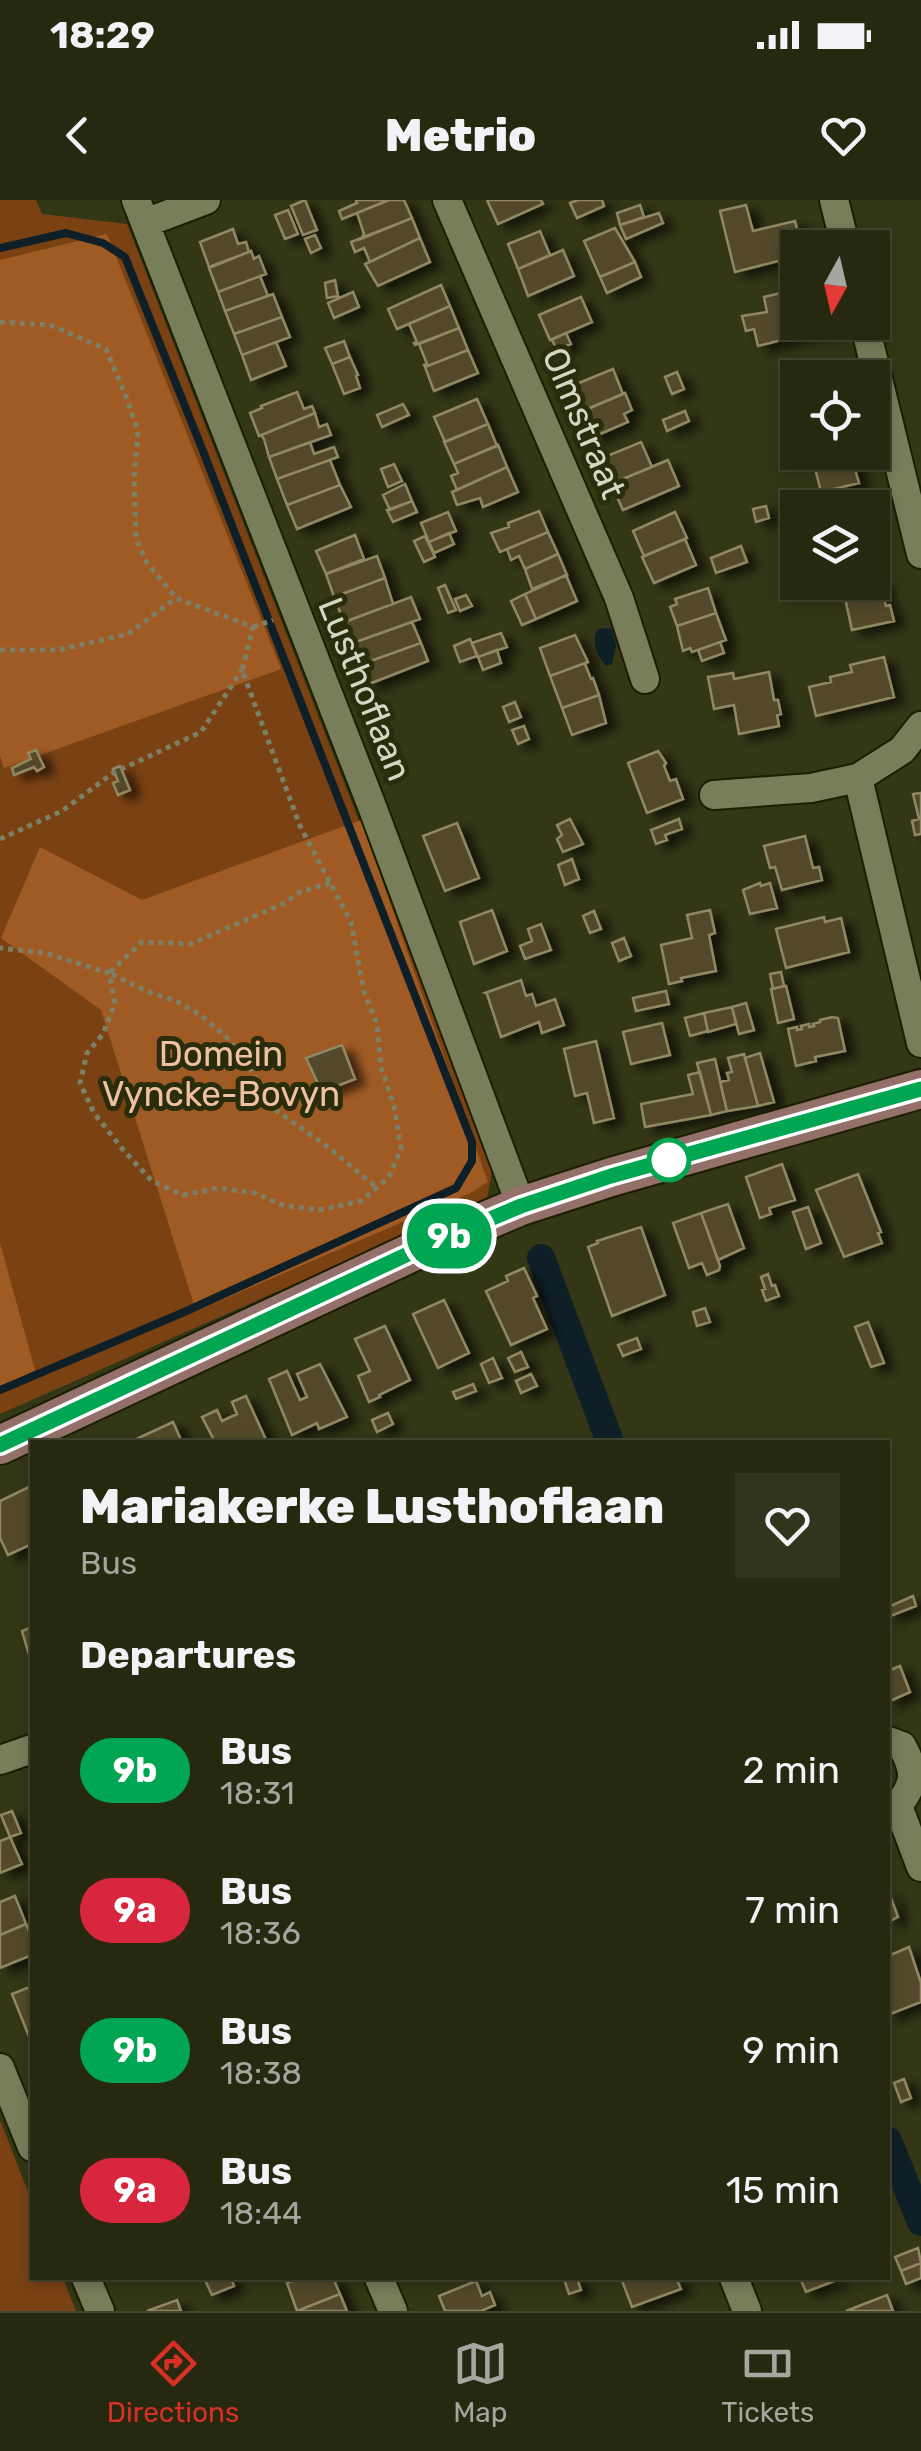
<!DOCTYPE html>
<style>
:root{--surface:#262910;--page:#32351e;--text:#f1f3f6;--muted:#a4a69f;--line:#424530;--accent:#d93025}
body{margin:0;font-family:Rubik,sans-serif;background:var(--page);color:var(--text);height:100vh;display:flex;flex-direction:column;font-size:38px;white-space:nowrap}
*{box-sizing:border-box;margin:0}
p{font-size:32px;color:var(--muted)}
.icon{flex:none;width:55px;height:55px;fill:none;stroke:currentColor;stroke-width:2;stroke-linecap:round;stroke-linejoin:round}
.map{position:relative;flex:1;overflow:hidden}
.panel{position:absolute;left:30px;top:1240px;width:860px;height:840px;display:flex;flex-direction:column;background:var(--surface);border-radius:0px;box-shadow:0 5px 15px #0003,0 0 0 2px var(--line)}
.panel>*{flex:none}
.badge{padding:0 20px;border-radius:32px;font-size:35px;line-height:65px}
.needle{width:65px;rotate:188deg}
.tools{position:absolute;left:780px;top:30px;display:grid;gap:20px}
.tools a{display:grid;place-items:center;width:110px;height:110px;border-radius:0px;background:var(--surface);box-shadow:0 5px 15px #0003,0 0 0 2px var(--line);font-size:50px}
.map>.badge{position:absolute;translate:-50% -50%;box-shadow:0 0 0 5px #fff}
h2{padding:0 50px;font-size:38px;line-height:90px}
.round{display:grid;place-items:center;flex:none;width:105px;height:105px;border-radius:0px;background:var(--page)}
.head{display:flex;align-items:center;justify-content:space-between;height:170px;padding:0 50px}
h1{font-size:48px;font-weight:800;line-height:75px}
ul{padding:0;list-style:none}
li{display:flex;align-items:center;gap:30px;height:140px;padding:0 50px}
li div{flex:1}
li b{display:block;font-size:38px}
li em{font-style:normal}
li .badge{min-width:110px;font-weight:700;text-align:center}
.status{display:flex;justify-content:space-between;align-items:center;height:70px;padding:0 50px;background:var(--surface);direction:ltr}
.status svg{height:28px;fill:currentColor}
header{display:flex;justify-content:space-between;align-items:center;height:130px;padding:0 50px;background:var(--surface);font-size:45px;font-weight:800}
.dock{display:flex;justify-content:space-around;align-items:center;height:140px;border-top:2px solid var(--line);background:var(--surface);font-size:28px;color:var(--muted)}
.dock a{display:grid;justify-items:center;gap:5px}
.dock .selected{color:var(--accent)}
.map>svg:first-child{display:block}
</style>
<div class="status"><b>18:29</b><svg viewBox="0 0 49 12"><path d="M0 12V9h3v3zM5 12V6h3v6zM10 12V3h3v9zM15 12V0h3v12zM26 1h20v11H26zM47 4h2v5h-2z"/></svg></div>
<header><svg class="icon" aria-label="back" viewBox="0 0 24 24"><path d="M15 5l-7 7 7 7"/></svg>Metrio<svg class="icon" aria-label="heart" viewBox="0 0 24 24"><path d="M12 20l-8-8c-3-5 5-10 8-4 3-6 11-1 8 4z"/></svg></header>
<div class="map">
<svg width="921" height="2111" viewBox="0 0 921 2111">
<defs>
<filter id="shadow"><feDropShadow dx="10" dy="5.5" stdDeviation="5" flood-color="#0009"/></filter>
</defs>
<rect width="100%" height="100%" fill="#333716"/>
<!-- green -->
<path fill="#7a4213" d="M0,0H36L42,14L127,24L493,966L487,999L0,1214Z
M0,1920L32,2002V2078H63L76,2111H0Z"/>
<!-- forest -->
<path fill="#a05b25" d="M107,34L281,469L4,568L0,556V60Z
M361,620L488,982L472,992L196,1111L101,810L1,738L40,647L142,700Z
M0,1043L35,1170L0,1188Z"/>
<!-- water -->
<path fill="#0f1f28" d="M603,428L612,429L616,446L612,464L606,466C597,455 591,443 597,430Z"/>
<g fill="none" stroke-linecap="round" stroke-linejoin="round">
<!-- stream -->
<path stroke="#0f1f28" stroke-width="8" d="M0,48L66,33L103,43L125,57L201,246L472,942V961L456,988L182,1113L0,1190"/>
<!-- canal -->
<path stroke="#0f1f28" stroke-width="28" d="M541,1058L610,1242
M888,1941L921,2022"/>
</g>
<!-- building -->
<path fill="#534a29" stroke="#918864" stroke-width="2.5" filter="url(#shadow)" d="M305,0L317,30L303,35L291,6Z
M356,0H389L342,19L339,11L357,3Z
M389,0H404L412,18L361,39L364,34L357,13Z
M487,0H541L543,4L498,24Z
M578,0H602L604,6L577,18L570,3Z
M640,5L644,17L620,25L617,13Z
M746,5L753,31L795,21L802,48H798V56L735,72L720,11Z
M288,10L298,34L285,39L275,15Z
M659,13L663,23L626,39L620,25Z
M412,18L420,38L370,62L364,48L355,52L351,42Z
M615,28L635,62L600,77L584,41Z
M233,29L238,44L246,42L249,52L209,67L200,42Z
M540,31L550,55L518,69L508,44Z
M315,35L321,48L311,53L305,39Z
M420,38L430,62L378,86L365,64Z
M563,50L574,76L528,96L518,69Z
M251,51L254,59L259,56L266,74L218,92L209,68Z
M635,62L641,77L607,93L600,77Z
M260,76L268,96L225,111L218,92Z
M335,80L338,96L327,98L325,83Z
M441,85L450,106L397,129L388,109Z
M798,89V122H819L821,130L758,146L754,129L746,131L742,116L767,112L764,97Z
M353,92L359,107L334,118L328,103Z
M273,94L282,117L234,134L225,111Z
M581,97L592,122L550,140L539,115Z
M450,106L459,128L415,145L414,143L417,142L409,124Z
M282,117L290,137L242,155L234,134Z
M459,128L468,150L425,167L424,165L427,164L419,144Z
M566,133L571,144L557,150L552,140Z
M344,141L350,157L332,164L325,148Z
M276,142L286,166L251,180L242,155Z
M468,150L478,173L434,191L425,167Z
M350,157L358,175L356,176L360,188L344,194L332,164Z
M613,169L623,194L581,212L575,198L578,196L574,185Z
M677,172L684,189L672,194L665,177Z
M297,192L304,209L312,206L315,213L259,236L250,213L262,208L261,206Z
M625,193L632,210L624,214L628,222L591,238L580,212Z
M477,199L488,224L445,242L434,217Z
M403,204L409,215L382,227L377,215Z
M685,211L689,221L667,231L663,220Z
M315,213L319,227L327,224L331,235L269,257L264,239L261,235Z
M488,224L497,246L454,264L444,242Z
M310,242L314,254L334,247L338,257L277,279L269,257Z
M641,242L652,267L611,284L600,259Z
M498,245L507,267L457,290L451,276L458,273L454,264Z
M811,252H850L859,283L821,292Z
M330,260L340,285L287,305L277,279Z
M668,260L679,286L623,310L611,284Z
M394,264L402,281L388,287L381,269Z
M507,267L518,292L483,307L480,298L457,305L452,292Z
M405,284L412,301L390,310L383,295Z
M340,285L351,307L297,329L287,305Z
M412,301L417,312L393,322L387,310Z
M766,306L769,318L756,322L753,309Z
M539,311L548,332L500,352L491,333L509,327L508,323Z
M448,312L456,331L429,342L421,323Z
M675,312L687,338L644,356L633,331Z
M548,332L558,354L525,369L519,356L511,360L507,349Z
M449,333L454,344L434,353L429,342Z
M355,335L364,359L326,374L316,351Z
M425,336L435,357L424,362L414,341Z
M685,339L696,365L654,383L642,357Z
M741,346L747,362L716,373L711,358Z
M558,354L567,375L532,389L525,369Z
M377,356L385,378L334,397L326,374Z
M566,375L577,401L536,419L525,394Z
M385,378L393,404L344,422L334,397Z
M880,381L886,406L890,405L894,421L852,430L843,389Z
M445,385L456,410L448,413L438,388Z
M708,388L716,413L677,426L670,407L677,404L675,399Z
M525,394L536,419L522,425L511,401Z
M466,395L472,406L460,411L455,399Z
M411,397L420,419L353,443L345,422Z
M716,413L726,440L692,452L690,448L683,451L677,426Z
M412,422L421,443L362,464L353,443Z
M501,433L507,447L478,457L472,443Z
M575,435L588,462L550,476L540,448Z
M470,439L477,456L460,462L454,446Z
M720,442L724,453L702,461L698,450Z
M421,443L428,461L369,484L362,464Z
M497,450L501,463L483,470L478,457Z
M884,457L894,497L816,516L809,487L831,482L830,477L852,472L850,465Z
M588,462L585,464L591,479L593,478L599,495L562,508L550,476Z
M769,472L774,500H778L781,514L777,515L779,526L739,534L734,505L714,509L708,477L733,473L734,479Z
M599,495L606,523L572,535L562,508Z
M515,502L521,517L509,522L503,507Z
M524,526L529,539L518,544L512,530Z
M36,550L44,567L37,571L34,567L14,575L12,568L31,559L28,553Z
M658,551L666,563L664,566L670,581L676,579L683,599L647,613L628,563Z
M120,566L130,590L118,595L113,583L118,581L113,569Z
M921,593V634L915,635L912,621L919,619L913,594Z
M570,619L583,644L563,652L557,639L562,635L557,625Z
M679,619L682,629L665,635L667,640L656,644L651,630Z
M457,623L479,678L445,691L423,636Z
M805,636L813,668L819,667L822,680L782,690L775,667L770,668L764,646Z
M572,659L579,679L565,685L558,665Z
M760,683L761,686L770,683L777,708L750,714L743,690Z
M492,710L507,751L474,764L460,722Z
M710,710L715,733L709,735L716,771L681,778L682,781L669,784L661,745L692,738L687,715Z
M594,711L601,729L590,733L583,716Z
M824,717L825,722L841,718L849,752L786,768L776,729Z
M541,724L551,750L525,759L520,746L532,741L528,729Z
M624,738L631,756L619,761L612,743Z
M781,772L784,786L773,789L770,774Z
M521,780L526,796L532,794L536,806L555,799L564,825L542,833L539,822L501,837L487,794L485,793Z
M786,786L794,819L778,823L771,789Z
M666,791L669,804L636,811L633,798Z
M746,803L754,830L739,834L732,807Z
M732,807L736,824L708,832L704,813Z
M704,813L708,831L690,836L685,818Z
M832,817L838,818L845,851L815,857L816,861L796,866L788,829L797,827V830L802,829L801,826L809,824V827L814,826L813,824L820,822V820Z
M662,823L670,855L631,864L623,832Z
M596,841L614,918L594,923L587,893L575,896L564,849Z
M342,845L355,879L322,892L306,858Z
M760,853L774,902L758,906L745,858Z
M744,854L758,906L727,911L720,882L729,880L727,873L732,872L728,858Z
M715,859L727,911L711,915L697,863Z
M700,872L711,915L645,927L641,904L693,894L688,875Z
M782,964L795,1000L769,1008L771,1014L760,1018L746,977Z
M858,974L881,1032L878,1033L882,1043L844,1057L816,990Z
M728,1004L744,1048L718,1060L701,1013Z
M808,1007L821,1043L806,1049L793,1012Z
M701,1013L720,1066L719,1070L707,1075L702,1063L689,1068L673,1023Z
M641,1027L665,1095L612,1116L588,1047L598,1043L597,1041Z
M524,1068L537,1096L533,1098L547,1129L511,1145L486,1091L508,1081L506,1076Z
M768,1074L772,1086L775,1085L779,1096L766,1101L762,1090L765,1089L761,1077Z
M444,1100L469,1153L438,1168L413,1114Z
M705,1108L710,1122L697,1126L693,1112Z
M868,1122L884,1163L871,1167L855,1127Z
M385,1126L410,1180L379,1195L380,1197L369,1202L358,1176L370,1171L355,1139Z
M637,1138L641,1149L623,1156L618,1145Z
M521,1152L528,1167L515,1172L508,1158Z
M493,1158L502,1178L489,1183L481,1164Z
M320,1164L347,1217L319,1229L317,1223L292,1235L269,1179L287,1171L300,1200L307,1197L297,1174Z
M531,1174L537,1186L521,1193L516,1181Z
M473,1184L476,1191L456,1199L453,1192Z
M246,1196L267,1242H215L202,1217L217,1210L222,1221L237,1214L232,1202Z
M388,1213L393,1224L377,1232L372,1220Z
M173,1222L182,1242H130Z
M29,1287L32,1294V1344L8,1355L0,1338V1301Z
M913,1396L916,1406L888,1417V1407Z
M32,1427V1465L22,1431Z
M900,1466L910,1492L888,1502V1469V1471Z
M12,1611L21,1633L10,1637L1,1615Z
M10,1637L22,1664L0,1673V1641Z
M888,1690L898,1717L888,1722Z
M15,1696L26,1724L0,1735V1702Z
M26,1724L32,1739V1755L0,1768V1735Z
M909,1747L921,1783V1802L888,1815V1756Z
M32,1786V1844L12,1794Z
M904,1879L911,1898L901,1902L894,1883Z
M918,2048L921,2063L901,2071L895,2057Z
M921,2063V2078L906,2084L901,2071Z
M204,2078H231L234,2086L212,2095Z
M299,2078H333L340,2094L297,2111L287,2083Z
M568,2078H577L581,2090L569,2094L564,2079Z
M621,2078H660L661,2080L676,2078L681,2089L632,2107Z
M800,2078H842L806,2092Z
M476,2081L482,2096L490,2092L495,2105L481,2111H445L439,2096Z
M340,2094L347,2111H297Z
M887,2095L893,2111H846Z
M177,2100L181,2111H147Z"/>
<g fill="none" stroke-linecap="round" stroke-linejoin="round">
<defs>
<path id="street" d="M136,0L373,609L521,1006
M447,0L619,398L645,479
M834,0L846,48
M145,23L206,0
M864,122L921,354
M921,526L902,550L858,578L921,843
M714,595L811,588L858,578
M888,1541L902,1546C916,1572 916,1582 898,1606
M0,1560L32,1549
M898,1606L921,1667
M0,1868L32,1947
M86,2078L100,2111
M379,2078L393,2111
M734,2078L747,2111"/>
<path id="secondary" d="M0,1245L421,1048L521,1006L611,977L921,889"/>
</defs>
<!-- street casing -->
<use href="#street" stroke="#1b1e00" stroke-width="32"/>
<!-- secondary casing -->
<use href="#secondary" stroke="#1b1e00" stroke-width="42"/>
<!-- path -->
<path stroke="#7c8066" stroke-width="5" stroke-dasharray="5 5" stroke-linecap="butt" d="M0,122L50,125L106,149L125,194L138,231L134,278L136,338L145,360L176,398L253,427L242,470L300,626L351,722L364,792L377,824L381,867L394,906L401,949L389,977L361,1001L319,1010L282,1005L255,993L219,988L183,995L152,981L124,951L94,913L80,883L87,853L103,834L115,803L109,773L45,753L0,748
M253,427L273,420
M0,450H58L128,434L176,398
M0,639L62,611L113,573L201,532L242,470
M330,683L298,693L285,703L190,744L142,742L109,773L151,793L174,800L202,816L228,839L248,864L270,906L328,947L376,987"/>
<!-- street -->
<use href="#street" stroke="#787d5a" stroke-width="28"/>
<!-- secondary -->
<use href="#secondary" stroke="#937069" stroke-width="38"/>
</g>
<g fill="none" stroke-linecap="round" stroke-linejoin="round">
<defs>
<path id="line" d="M0,1245L421,1048L521,1006L611,976L921,889"/>
</defs>
<!-- line casing -->
<use href="#line" stroke="#fff" stroke-width="22"/>
<!-- line -->
<use href="#line" stroke="#00a651" stroke-width="15"/>
</g>
<!-- markers -->
<circle fill="#fff" stroke="#00a651" stroke-width="5" cx="669" cy="960" r="20"/>
<g text-anchor="middle" stroke-width="10" stroke-linejoin="round" paint-order="stroke">
<!-- street labels -->
<g font-size="35" fill="#d3d7c4" stroke="#292d0b">
<text transform="translate(584 223) rotate(67)" y="12">Olmstraat</text>
<text transform="translate(365 489) rotate(68)" y="12">Lusthoflaan</text>
</g>
<!-- park labels -->
<g font-size="35" fill="#efc0a1" stroke="#292d0b">
<text x="221" y="866">Domein<tspan x="221" dy="40">Vyncke-Bovyn</tspan></text>
</g>
</g>
</svg>
<div class="tools">
<a><svg class="needle" viewBox="-14 -14 28 28"><path d="M0-13l5 13h-10z" fill="#e53935"/><path d="M0 13l5-13h-10z" fill="#a4a69f"/></svg></a>
<a><svg class="icon" aria-label="locate" viewBox="0 0 24 24"><circle cx="12" cy="12" r="6"/><path d="M12 2v4M12 18v4M2 12h4M18 12h4"/></svg></a>
<a><svg class="icon" aria-label="layers" viewBox="0 0 24 24"><path d="M12 4l9 5-9 5-9-5zM3 14l9 5 9-5"/></svg></a>
</div>
<b class="badge" style="left:449px;top:1036px;background:#00a651;color:#fff">9b</b>
<section class="panel">
<div class="head"><div><h1>Mariakerke Lusthoflaan</h1><p>Bus</p></div><a class="round"><svg class="icon" aria-label="heart" viewBox="0 0 24 24"><path d="M12 20l-8-8c-3-5 5-10 8-4 3-6 11-1 8 4z"/></svg></a></div>
<h2>Departures</h2>
<ul>
<li><span class="badge" style="background:#00a651;color:#fff">9b</span><div><b>Bus</b><p>18:31</p></div><em>2 min</em></li>
<li><span class="badge" style="background:#d7263d;color:#fff">9a</span><div><b>Bus</b><p>18:36</p></div><em>7 min</em></li>
<li><span class="badge" style="background:#00a651;color:#fff">9b</span><div><b>Bus</b><p>18:38</p></div><em>9 min</em></li>
<li><span class="badge" style="background:#d7263d;color:#fff">9a</span><div><b>Bus</b><p>18:44</p></div><em>15 min</em></li>
</ul>
</section>
</div>
<nav class="dock">
<a class="selected"><svg class="icon" aria-label="directions" viewBox="0 0 24 24"><path d="M12 3l9 9-9 9-9-9zM9 14v-3h6M13 9l2 2-2 2"/></svg>Directions</a>
<a><svg class="icon" aria-label="map" viewBox="0 0 24 24"><path d="M3 6l6-2 6 2 6-2v14l-6 2-6-2-6 2zM9 4v14M15 6v14"/></svg>Map</a>
<a><svg class="icon" aria-label="tickets" viewBox="0 0 24 24"><path d="M3 7h18v10H3zM15 7v10"/></svg>Tickets</a>
</nav>
